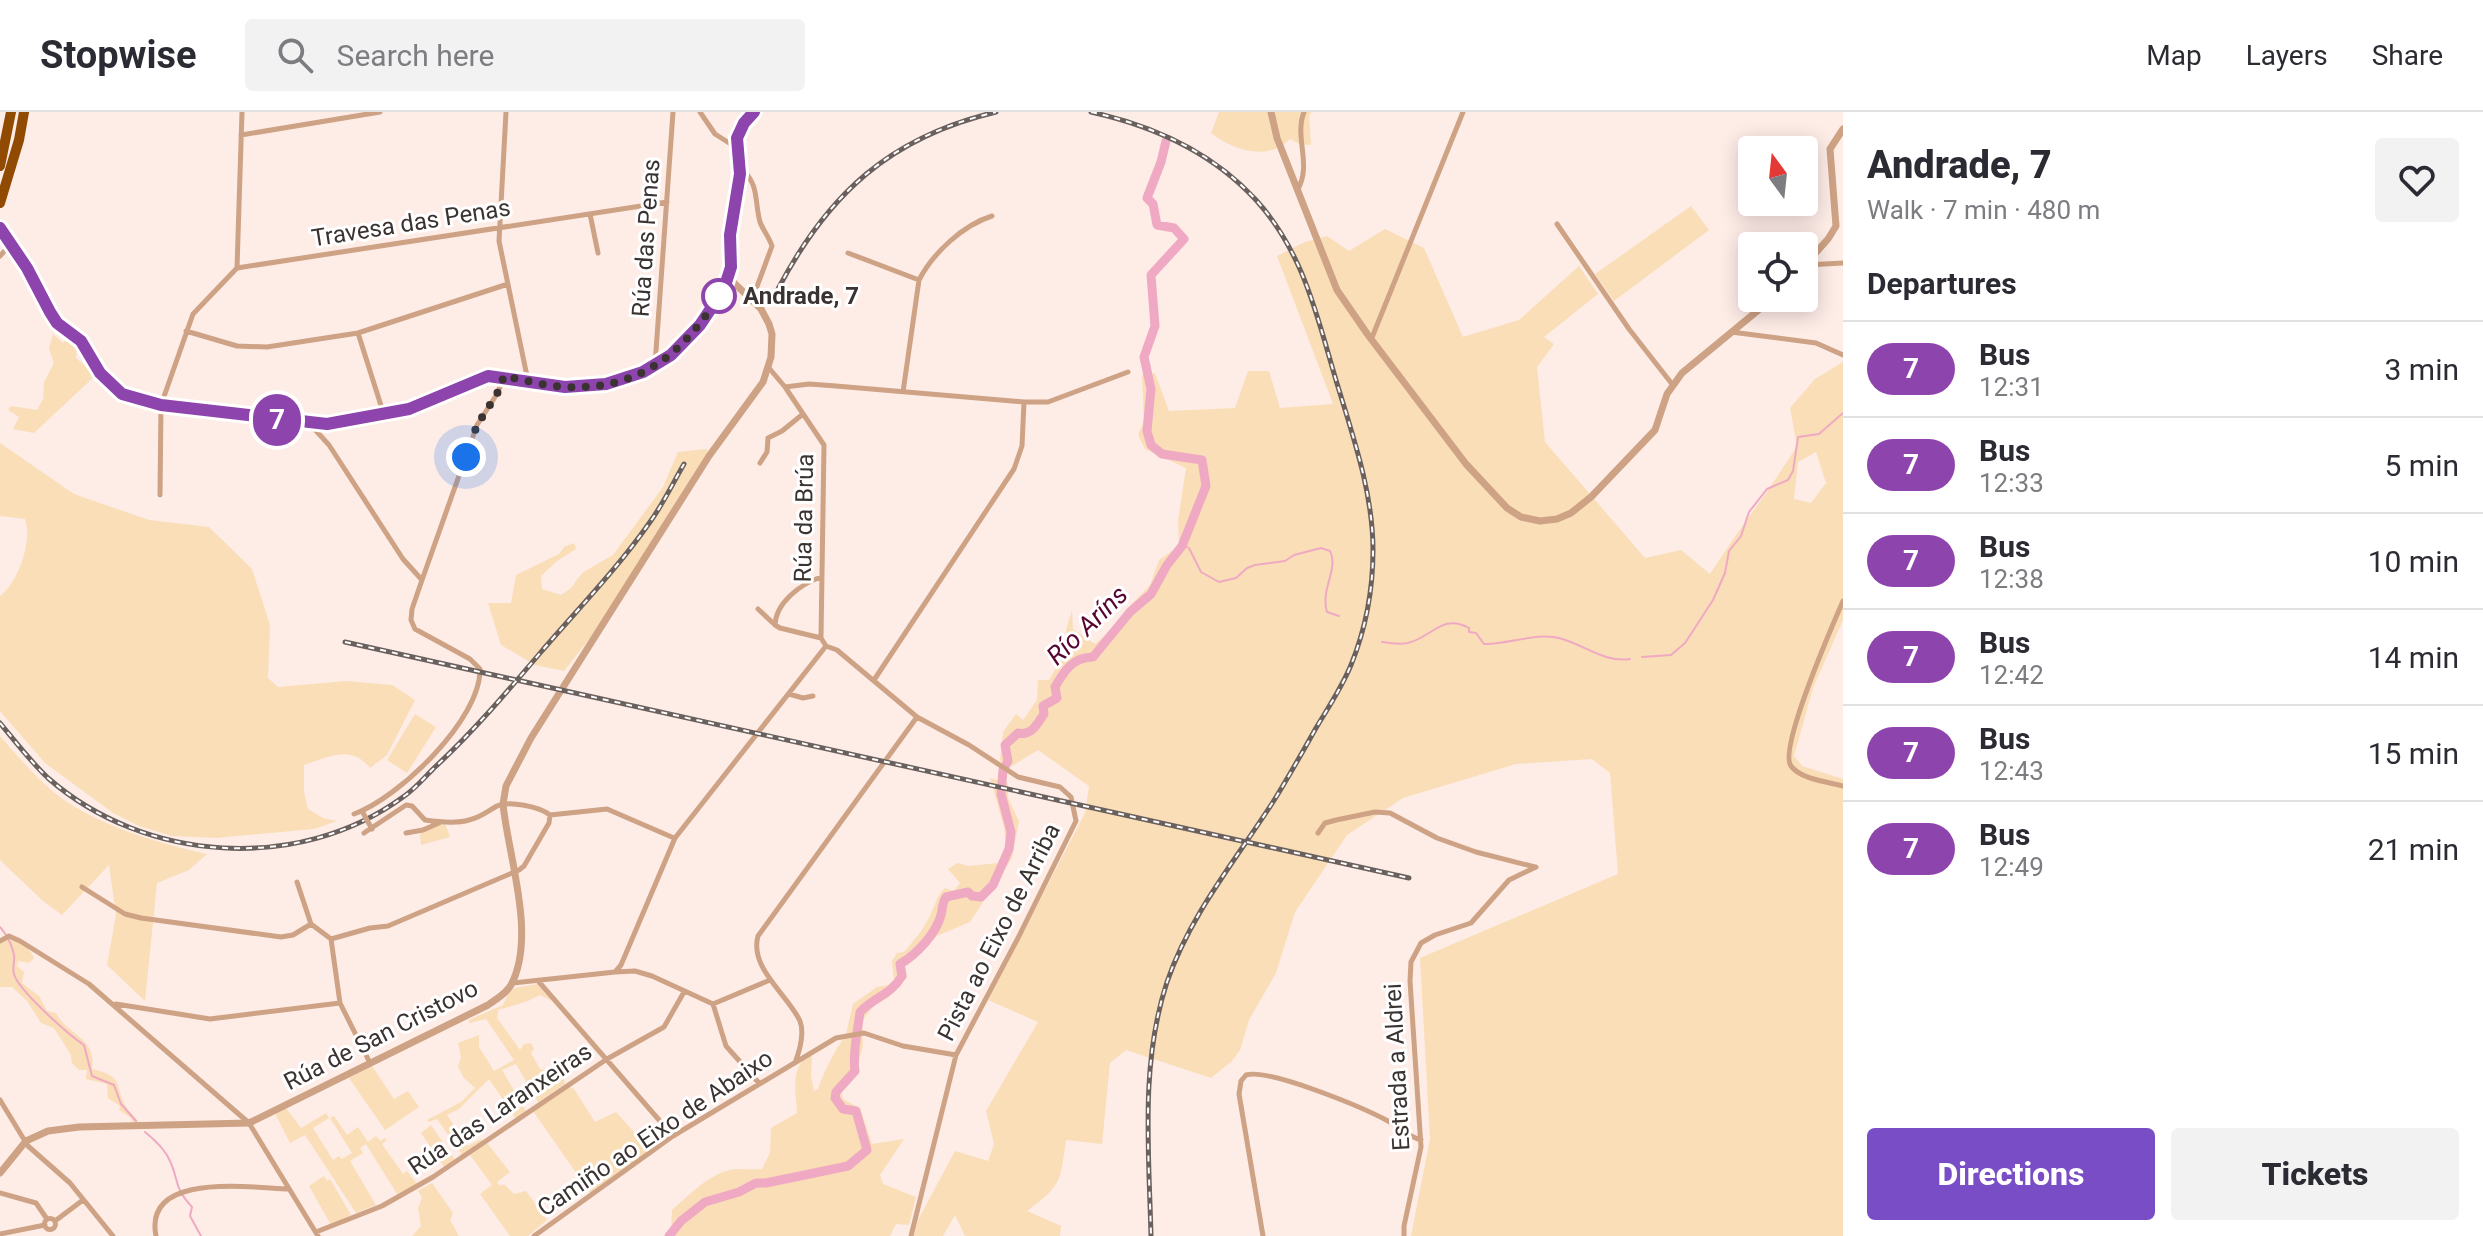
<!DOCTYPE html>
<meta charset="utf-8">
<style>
:root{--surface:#fff;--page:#f2f2f3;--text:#2b2b33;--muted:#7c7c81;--line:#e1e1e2;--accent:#794dc5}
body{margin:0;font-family:Roboto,sans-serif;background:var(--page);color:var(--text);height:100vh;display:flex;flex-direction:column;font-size:30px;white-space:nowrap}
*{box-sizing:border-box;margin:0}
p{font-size:26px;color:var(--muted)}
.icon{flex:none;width:44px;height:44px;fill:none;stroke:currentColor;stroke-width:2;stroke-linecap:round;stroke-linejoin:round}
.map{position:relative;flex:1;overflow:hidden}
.panel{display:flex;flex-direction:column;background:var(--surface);width:640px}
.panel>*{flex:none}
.badge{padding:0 16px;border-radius:26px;font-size:28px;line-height:52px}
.needle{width:52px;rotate:345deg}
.tools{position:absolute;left:1738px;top:24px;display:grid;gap:16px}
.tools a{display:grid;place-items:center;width:80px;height:80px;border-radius:8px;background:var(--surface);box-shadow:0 4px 20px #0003;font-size:40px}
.you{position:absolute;width:40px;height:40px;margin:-20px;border:6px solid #fff;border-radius:50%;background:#1a73e8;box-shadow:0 0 0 12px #1a73e833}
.map>.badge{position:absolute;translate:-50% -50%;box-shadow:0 0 0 4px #fff}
h2{padding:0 24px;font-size:30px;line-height:72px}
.round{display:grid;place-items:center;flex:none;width:84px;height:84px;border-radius:8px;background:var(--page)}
.summary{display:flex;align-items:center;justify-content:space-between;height:136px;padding:0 24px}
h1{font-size:38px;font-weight:800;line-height:60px}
.cta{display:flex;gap:16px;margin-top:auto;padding:16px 24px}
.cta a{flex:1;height:92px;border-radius:8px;background:var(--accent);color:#fff;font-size:32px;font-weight:800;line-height:92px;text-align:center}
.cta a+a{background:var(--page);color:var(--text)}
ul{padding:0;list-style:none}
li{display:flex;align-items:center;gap:24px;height:96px;padding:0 24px;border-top:2px solid var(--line)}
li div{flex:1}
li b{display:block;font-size:30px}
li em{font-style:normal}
li .badge{min-width:88px;font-weight:700;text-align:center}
header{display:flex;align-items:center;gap:48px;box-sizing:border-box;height:112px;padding:0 40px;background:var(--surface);border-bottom:2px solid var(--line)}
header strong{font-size:38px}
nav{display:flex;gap:44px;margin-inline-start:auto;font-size:28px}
.search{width:560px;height:72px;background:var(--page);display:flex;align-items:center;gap:20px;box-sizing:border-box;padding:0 28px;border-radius:8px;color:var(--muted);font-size:30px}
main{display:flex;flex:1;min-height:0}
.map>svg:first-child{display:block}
</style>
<header>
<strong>Stopwise</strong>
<div class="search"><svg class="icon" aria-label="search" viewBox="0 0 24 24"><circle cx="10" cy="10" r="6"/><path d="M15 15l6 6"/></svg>Search here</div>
<nav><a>Map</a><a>Layers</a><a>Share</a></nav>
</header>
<main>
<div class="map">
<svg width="1843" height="1124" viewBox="0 0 1843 1124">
<rect width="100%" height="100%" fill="#feece7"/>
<!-- green -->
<path fill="#f9deb8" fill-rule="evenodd" d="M1219,0H1312L1309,3L1311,33L1299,32L1290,27C1267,50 1233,38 1211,21Z
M1691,94L1709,118L1614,189L1595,162Z
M1385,117L1424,136L1463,225L1519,208L1579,154L1598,182L1544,225L1554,232L1537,255L1545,330L1645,446L1681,438L1710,462C1738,418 1770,378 1797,334L1790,296L1815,267L1843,250V508L1813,576L1794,644L1802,654L1843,667V1124H1411L1430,1027L1420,846L1618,762L1610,661L1592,647L1516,652L1403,686L1347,723L1295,800L1276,861L1249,908L1240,938L1232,949L1211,966L1126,938L1110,951L1102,1032L1066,1028C1060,1070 1062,1073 1027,1099L1061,1114L1060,1124H965L955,1103L943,1124H914L918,1108L955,1039L988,1049L994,1032L986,999L1038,910L988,888L1085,701L1089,674L1038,638L1012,654L1000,649L1003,620L1016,602L1023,608L1037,588L1038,568H1049L1060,549L1070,540L1066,518L1072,498L1073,517L1095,532L1113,516L1124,500L1150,473L1159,448L1179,434L1178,409L1186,356L1145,337L1138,323L1144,309L1142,263L1155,261L1169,299L1235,296L1248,259H1269L1280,296L1333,292L1277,144L1305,130L1327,124L1349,139ZM1816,340L1826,371L1811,391L1794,387L1798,350Z
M53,222L63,231L67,227L77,235L76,246L96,263L34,321L13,317L19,305L8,298L11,294L37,298L43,287L44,270L54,251L49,237Z
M0,331L74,382L149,408L209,415L252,457L270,513L268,566L278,575L346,569L392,573L415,588L387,643L370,656C351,632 329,645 304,653V680L308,697L323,706L337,709L314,717L216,726L172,724L139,714L113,701L45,651L0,599V484C18,471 33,429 25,407L0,404Z
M706,337L708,339L594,521L564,559L535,553L501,533L488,491H511L516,463L559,442L564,435L574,431L576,437L557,449L541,464L542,477L561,483L571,476L582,461L613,443L663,375L678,340Z
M415,602L436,615L407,661L387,648Z
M0,624C18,645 44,675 67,690C109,717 158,731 207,742L189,758L157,771L145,889L107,853L116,803L109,753L62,803L43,789L0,748Z
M990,666L1008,671V686L1019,709L1012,746L970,810L937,824L905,852L907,865L888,886L876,891L862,909L863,933L857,959L841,978L843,987L860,996L872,1032L904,1027L880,1063L883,1072L916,1085L909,1113L896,1112L890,1124H671L672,1098C689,1083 713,1058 737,1057C745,1057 753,1058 762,1057L770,1041L771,1016L797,1001C796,978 790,961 807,943H812L811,964L814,979L818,977C821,967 837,932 845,926L853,892L877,875L888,873L894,868L892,849L897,841L904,840C915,827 926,815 932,799C937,789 937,783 945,776L954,779L960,771L948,757L957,751L969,754L998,751L1006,732L1004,715Z
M445,711L450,725L421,733L420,721Z
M9,825C19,830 31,836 34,846L29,851L18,849L17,854L24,860L22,871L39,884L47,899L56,901C68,924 97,925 92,957C127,965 113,975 127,996C131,1002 136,1005 139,1011L132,1010L131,1006L119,998L120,994L108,986L107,972L86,967L87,958H79L72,951L71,943L54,916L41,911L27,889L12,875H0V831Z
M537,872L552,889L540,883L528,889L498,898L497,906L520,938L524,932L531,931L534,937L531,941L540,957L551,959L553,962L563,959L565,972L538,990L516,952L502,958L526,999L516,1007L489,967L459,997L447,1003L468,1034L481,1027L483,1029L460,1045L461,1041L437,1007L429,1010L427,1008L461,990L475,976L464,966L458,955L461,945L458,931L479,923V935L494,959L514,948L486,907L469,911V908L503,893L509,880L515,876Z
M372,954L394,987L408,979L419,995L385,1018L349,966Z
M569,974L574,977L595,1010L616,1000L635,1021L637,1019L653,1037L590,1081L533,999Z
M286,996L301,1016L326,1001L329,1006L313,1016L333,1048L339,1044L342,1047L352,1041L330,1006L334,1004L347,1023L358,1015L368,1030L376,1024L380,1029L385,1026L387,1028L382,1032L403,1062L407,1059L417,1072L397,1082L366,1032L360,1036L363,1041L350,1049L376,1093L356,1101L305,1023L290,1031L275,1001Z
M431,1013L455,1048L444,1055L421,1021Z
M487,1031L510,1060L497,1070L500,1074L504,1072L514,1082L526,1079L547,1108L528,1124H510L480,1082L492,1073L470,1043Z
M324,1064L327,1069L330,1067L351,1103L331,1113L309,1074Z
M432,1071L453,1101L450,1108L459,1124H412L421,1114L418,1096L422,1086L418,1079Z"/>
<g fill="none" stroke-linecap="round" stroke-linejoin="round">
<!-- stream -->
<path stroke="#f0a9c2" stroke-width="2" d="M1182,434L1187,435
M1189,436L1201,460L1219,470L1236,466L1247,456L1255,453L1285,449L1294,443L1321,436L1330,439C1339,457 1320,477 1327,500L1339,504
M1382,530C1391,531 1399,533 1408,531C1432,525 1443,501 1469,516V520L1476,521L1484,532C1506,533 1538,520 1559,526C1583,532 1604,551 1630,547
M1642,545L1671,543L1685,531L1713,488L1725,461L1729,439L1741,424L1749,400L1767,377L1788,368L1793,359L1798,325L1819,322L1843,301
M0,815C6,822 12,833 14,843C15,849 12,856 14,862C18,878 69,923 84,933L92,964L114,973L121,992L136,1009
M145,1020C155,1028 165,1037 170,1049C180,1071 173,1074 192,1095L190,1104L201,1124"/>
<!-- river -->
<path stroke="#f0a9c2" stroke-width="9" d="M669,1124L681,1109L705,1090L739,1080L756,1071H766L848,1054L867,1038L856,999L843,997L835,986L836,980L855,959C852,944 858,916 860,900C875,884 890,884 902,864L900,852C916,843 936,822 941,803C943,796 942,791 946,785L968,780L972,784L981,785L993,773L1009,737L1011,720L1001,682L1003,658L1008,649L1005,633L1018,621C1032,624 1037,612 1044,602L1043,594L1057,586L1055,575C1064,559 1073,545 1093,545L1130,500L1151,482L1167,453L1182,434L1206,374L1202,348L1162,342L1151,333L1147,319L1151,277L1144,245L1155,214L1151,163L1184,127L1174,116L1157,113L1153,92L1147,86L1161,50L1166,29"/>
<!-- minor -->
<path stroke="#cea284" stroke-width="5" d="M506,0L499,129L528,269
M700,0L715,22L737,36
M241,23L380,0
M739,55C760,71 754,88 760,110C763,118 769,125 772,134L752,188
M1298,77C1312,52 1294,25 1304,0
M590,102L598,141
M1557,112L1629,217L1672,272
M848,141L919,168
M0,144L10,133
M1806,153L1843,151
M237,156L667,90
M186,219L237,234L267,235L358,221L508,172
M1731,220L1816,231L1843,243
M358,221L384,303
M1371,228L1463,0
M655,253L673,0
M769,256L785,275L824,333L821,526
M785,275L809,272L836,274L1024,290H1048L1128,260
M903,280L919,168C933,141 963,113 992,104
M309,311L329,333L403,447L422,468
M760,351L767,340L768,326L782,319L803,302
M160,383L161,293L193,202L237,156L242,0
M821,465C801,472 776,490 775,513L780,516L821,526
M1843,489C1833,512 1778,638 1791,654C1800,667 1828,670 1843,674
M758,497L774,512
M821,526L826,534L837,538L917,605L969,633L1018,665L1060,675L1071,685L1076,709L1018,826L956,943L911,1124
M874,568L1014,357L1022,334L1024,290
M789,582L803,586L813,584
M354,702C399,686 481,607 480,557L470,547L415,517L411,508L412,497L422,468L477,313L497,282L504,265
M364,721L406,693L412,694L425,708C439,710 456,712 469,708C480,706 488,699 497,694C509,688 540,695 550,703L607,697L674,726
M406,721L423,718L439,711
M1318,721L1325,711L1336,708L1375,700L1390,701L1437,726L1476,740L1535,755
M297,770L311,812L331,827L340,891L370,951
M82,775L125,802L141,806L281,825L293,823L311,812
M331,827L370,816L388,814L519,758L524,754L549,711L550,703
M0,829L9,824L20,829L89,872L249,1011L318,1124
M615,860L635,859L652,864L713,892L726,934L759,971
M539,870L673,1024
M513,871L615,860L621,853L675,726L826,534
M116,892L210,907L340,891
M713,892L770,868
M796,948C800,937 804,920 800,909C788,883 749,856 758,824L917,605
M0,988L28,1034L70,1071L113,1124
M0,1081L36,1091L47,1107
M44.5 1112a5.5 5.5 0 1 1 11 0a5.5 5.5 0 1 1-11 0Z
M55,1109L83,1088
M316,1120L382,1094L433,1065L607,947L664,915L684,880
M0,1122L45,1113
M156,1124C143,1059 251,1076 289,1077
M534,1124L673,1024L836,926L864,921L903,934L956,943
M1263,1124L1239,982L1241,969L1246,963C1269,956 1364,996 1388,1009C1400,1015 1409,1025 1421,1028
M1404,1124V1114L1421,1035L1410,869L1411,850L1421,831L1435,823L1471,811L1509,768L1536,755"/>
<!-- tertiary -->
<path stroke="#cea284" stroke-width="7" d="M1271,0L1277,26L1337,178L1368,223L1466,352L1507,396L1521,405L1540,409L1557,407L1571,401L1591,385L1655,318L1667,282L1682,261L1773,186
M0,116L27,156L50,200L57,211L81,229L100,261L122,282L161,293L327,312L409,297L488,264L565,275L606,272L631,265L671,243L700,213L726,172L731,159L730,123L740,62L737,26L744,11L754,0
M1804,154L1828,127L1836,114L1830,37L1843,17
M0,1061L26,1029L48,1019L79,1015L249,1011L488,893C496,887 506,882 511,873C537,824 508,744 503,692L506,674L531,626L709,344L763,270L771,245L772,222L769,212L761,197L729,166"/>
<!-- motorway -->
<path stroke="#914a02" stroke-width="10" d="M0,54L11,0
M0,91L19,28L24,0"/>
<defs>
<path id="rail" d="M1091,0C1154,14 1212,40 1256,88C1306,143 1318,210 1339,278C1355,330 1373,384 1373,438C1373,478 1366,516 1351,553C1342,575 1328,596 1316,616C1302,641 1288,666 1273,690C1235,749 1190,803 1167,870C1140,952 1149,1040 1151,1124
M778,177C828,82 890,25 996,0
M345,530L1409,766
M0,611C15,629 31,650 48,666C145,751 299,761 403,685C415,677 424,666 434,656C473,620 507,580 541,540C578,497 618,456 650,410C663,392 673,371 684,352"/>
</defs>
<!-- rail casing -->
<use href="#rail" stroke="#6a605d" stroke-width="5"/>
<!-- rail -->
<use href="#rail" stroke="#fff" stroke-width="2" stroke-dasharray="6" stroke-linecap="butt"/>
<!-- minor-bridge -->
<path stroke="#cea284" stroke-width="5" d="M362,699L372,717"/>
</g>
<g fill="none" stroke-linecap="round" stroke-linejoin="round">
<defs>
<path id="line" d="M0,116L27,156L50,200L57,211L81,229L100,261L122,282L161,293L327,312L409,297L488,264L565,275L606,272L643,260L671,243L700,213L724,177L731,155L730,123L740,62L737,26L744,11L754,0"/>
</defs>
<!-- line casing -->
<use href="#line" stroke="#fff" stroke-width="18"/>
<!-- line -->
<use href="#line" stroke="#8e44ad" stroke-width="12"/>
<!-- walk -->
<path stroke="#3a3331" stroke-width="8" stroke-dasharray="0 14.4" d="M466,345L477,313L497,282L504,264C524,268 545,274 566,275C639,278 682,243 719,184"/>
</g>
<!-- markers -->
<circle fill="#fff" stroke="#8e44ad" stroke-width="4" cx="719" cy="184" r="16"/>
<g text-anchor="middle" stroke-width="6" stroke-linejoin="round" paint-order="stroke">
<!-- street labels -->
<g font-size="24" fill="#3a3331" stroke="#fff">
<text transform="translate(411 111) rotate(-9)" y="8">Travesa das Penas</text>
<text transform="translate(646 126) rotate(-86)" y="8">Rúa das Penas</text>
<text transform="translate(804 406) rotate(-89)" y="8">Rúa da Brúa</text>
<text transform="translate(999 820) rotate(-63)" y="8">Pista ao Eixo de Arriba</text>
<text transform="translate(381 923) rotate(-27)" y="8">Rúa de San Cristovo</text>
<text transform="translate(1397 955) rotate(-93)" y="8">Estrada a Aldrei</text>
<text transform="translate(500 997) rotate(-34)" y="8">Rúa das Laranxeiras</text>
<text transform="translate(655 1021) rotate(-34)" y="8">Camiño ao Eixo de Abaixo</text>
</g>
<!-- stop labels -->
<g font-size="24" font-weight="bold" fill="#3a3331" stroke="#fff" text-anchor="start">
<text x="743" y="192">Andrade, 7</text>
</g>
<!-- water labels -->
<g font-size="26" font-style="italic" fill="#570430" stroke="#fff">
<text transform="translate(1087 513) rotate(-44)" y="9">Río Aríns</text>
</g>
</g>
</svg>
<div class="tools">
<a><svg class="needle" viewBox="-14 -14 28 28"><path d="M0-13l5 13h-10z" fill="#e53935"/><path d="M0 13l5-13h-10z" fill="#7c7c81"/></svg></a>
<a><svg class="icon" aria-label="locate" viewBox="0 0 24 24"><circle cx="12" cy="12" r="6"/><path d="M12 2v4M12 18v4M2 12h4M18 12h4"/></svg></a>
</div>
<div class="you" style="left:466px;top:345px"></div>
<b class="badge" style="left:277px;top:308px;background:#8e44ad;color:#fff">7</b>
</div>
<section class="panel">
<div class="summary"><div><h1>Andrade, 7</h1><p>Walk · 7 min · 480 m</p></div><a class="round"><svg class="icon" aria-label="heart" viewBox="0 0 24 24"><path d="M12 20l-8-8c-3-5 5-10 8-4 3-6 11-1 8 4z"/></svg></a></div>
<h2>Departures</h2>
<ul>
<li><span class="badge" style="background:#8e44ad;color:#fff">7</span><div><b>Bus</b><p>12:31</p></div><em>3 min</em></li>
<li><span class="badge" style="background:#8e44ad;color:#fff">7</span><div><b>Bus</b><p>12:33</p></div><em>5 min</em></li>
<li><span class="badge" style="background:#8e44ad;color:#fff">7</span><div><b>Bus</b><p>12:38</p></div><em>10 min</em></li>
<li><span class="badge" style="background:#8e44ad;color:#fff">7</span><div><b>Bus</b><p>12:42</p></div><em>14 min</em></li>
<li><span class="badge" style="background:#8e44ad;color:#fff">7</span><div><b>Bus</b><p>12:43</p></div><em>15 min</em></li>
<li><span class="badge" style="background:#8e44ad;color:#fff">7</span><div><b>Bus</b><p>12:49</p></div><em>21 min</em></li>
</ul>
<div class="cta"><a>Directions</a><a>Tickets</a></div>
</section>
</main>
